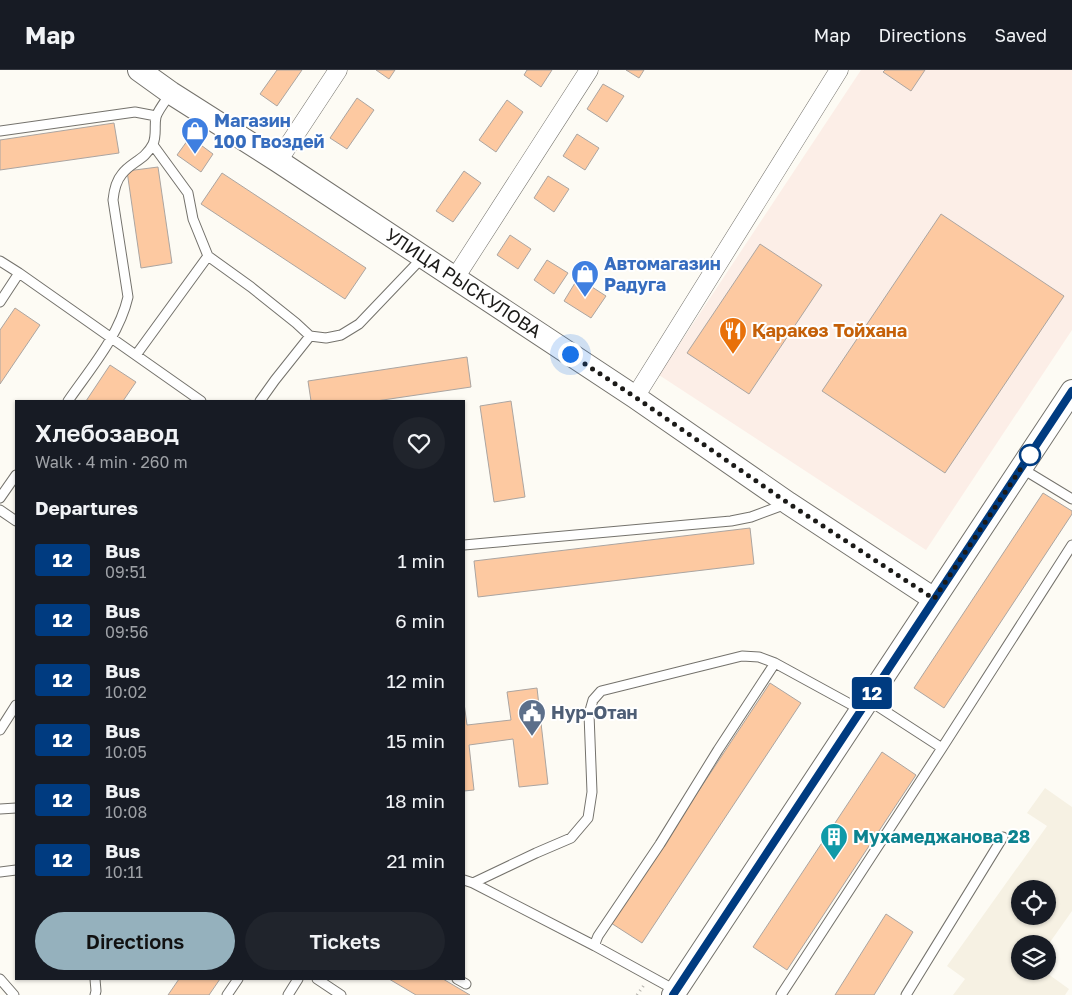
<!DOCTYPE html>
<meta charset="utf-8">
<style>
:root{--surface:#171b24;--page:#20242c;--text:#f1f3f6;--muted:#9ea1a6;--line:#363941;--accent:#95b1bd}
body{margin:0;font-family:"Golos Text",sans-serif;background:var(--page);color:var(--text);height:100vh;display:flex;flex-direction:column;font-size:19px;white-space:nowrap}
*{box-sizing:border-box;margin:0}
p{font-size:16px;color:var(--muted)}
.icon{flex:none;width:28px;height:28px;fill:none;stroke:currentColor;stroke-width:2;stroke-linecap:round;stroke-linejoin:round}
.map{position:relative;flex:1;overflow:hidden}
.panel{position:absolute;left:15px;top:330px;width:450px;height:580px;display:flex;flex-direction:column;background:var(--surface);border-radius:0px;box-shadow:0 1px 4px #0004}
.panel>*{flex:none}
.badge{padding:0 10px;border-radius:4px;font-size:18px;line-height:32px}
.tools{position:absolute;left:1011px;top:810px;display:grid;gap:10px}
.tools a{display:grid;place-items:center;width:45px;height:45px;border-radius:50%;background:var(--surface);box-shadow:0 1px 4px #0004;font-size:25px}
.you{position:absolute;width:25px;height:25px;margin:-12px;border:4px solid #fff;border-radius:50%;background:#1a73e8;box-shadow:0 0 0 8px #1a73e833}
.map>.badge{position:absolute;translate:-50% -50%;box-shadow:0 0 0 2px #fff}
h2{padding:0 20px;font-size:19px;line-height:45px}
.round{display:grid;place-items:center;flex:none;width:52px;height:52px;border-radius:26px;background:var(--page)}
.overview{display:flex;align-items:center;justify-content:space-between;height:85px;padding:0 20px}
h1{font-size:24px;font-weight:600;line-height:38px}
.primary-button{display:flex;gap:10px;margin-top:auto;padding:10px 20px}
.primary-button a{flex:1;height:58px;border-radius:30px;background:var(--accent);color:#111;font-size:20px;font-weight:600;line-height:58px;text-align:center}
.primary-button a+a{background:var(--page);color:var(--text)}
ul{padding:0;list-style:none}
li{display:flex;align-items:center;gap:15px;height:60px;padding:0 20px}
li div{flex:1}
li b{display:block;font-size:19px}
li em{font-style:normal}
li .badge{min-width:55px;font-weight:700;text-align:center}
header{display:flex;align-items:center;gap:30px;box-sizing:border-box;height:70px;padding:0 25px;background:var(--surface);border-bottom:1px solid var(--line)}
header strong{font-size:24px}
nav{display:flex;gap:28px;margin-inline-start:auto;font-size:18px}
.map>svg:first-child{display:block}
</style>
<header>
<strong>Map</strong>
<nav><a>Map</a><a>Directions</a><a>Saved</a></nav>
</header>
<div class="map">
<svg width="1072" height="925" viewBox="0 0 1072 925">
<rect width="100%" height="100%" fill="#fdfbf4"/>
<!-- built -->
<path fill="#f6f1e3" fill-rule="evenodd" d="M1045,718L1072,737V841L1048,875V874H1020V901H1044L1069,919L1065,925H953L965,909L947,896L1047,756L1027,743ZM1020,819H1048V846H1020Z"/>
<!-- industrial -->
<path fill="#fceee7" d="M861,0H1072V260L926,480L659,305Z"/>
<!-- building -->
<path fill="#fdc9a1" stroke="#aba5a1" d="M277,0H302L277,36L260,24Z
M376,0H395L389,9Z
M527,0H552L541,17L524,5Z
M626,0H644L639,8Z
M885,0H925L911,21L883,2Z
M603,14L624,26L607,52L587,39Z
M357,28L374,40L347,79L330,68Z
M507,30L523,42L496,82L479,70Z
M114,53L119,83L0,100V70Z
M577,64L599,78L585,100L563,86Z
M190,67L213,84L201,102L177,85Z
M158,97L172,193L141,198L127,101Z
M464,101L481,113L453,152L436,141Z
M222,103L366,198L345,229L201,134Z
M548,106L569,119L554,142L534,128Z
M941,144L1064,226L945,403L822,321Z
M510,165L531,179L518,199L497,185Z
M760,174L822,215L749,324L687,283Z
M547,190L568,203L554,224L534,210Z
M578,208L606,226L591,248L564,231Z
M15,238L40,255L0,314V260Z
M467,287L471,317L376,331H311L308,311Z
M110,295L136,312L123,331H86Z
M511,331L525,427L494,432L480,336Z
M1043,423L1072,441V444L944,638L914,618Z
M750,458L754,494L478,527L474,491Z
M770,613L801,633L642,873L611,853Z
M537,618L548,714L519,717L513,669L469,675L474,720L464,721V633L467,655L511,650L507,622Z
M882,682L916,705L787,900L753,877Z
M886,844L913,862L874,925H835Z
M179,909H220L209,925H168Z
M389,909H443L470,925H416Z"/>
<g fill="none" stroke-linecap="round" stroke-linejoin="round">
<defs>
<path id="service" d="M0,61L135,42L156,46
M153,75L188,123L193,149L208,186L251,217L296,253L310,266L326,268L341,265L359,254L422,188
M0,191L19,203L201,331
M0,232L19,203
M136,285L208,186
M68,331C90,299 119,266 128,227L113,130C114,120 116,111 122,104C131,92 145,90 153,74C157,65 154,56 156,47C158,40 167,29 171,23
M260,331L275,310L310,266
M1021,398L1072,429
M0,428L16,405
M0,440L16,451
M464,475L731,451L751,447L786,434
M868,630L942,678
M0,660L16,635
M0,739L16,738
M0,802L16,800
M464,810L473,813L536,783L571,768L588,748L592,722L589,644L593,630L601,621L742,586L759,587L775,593L861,640
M473,813L595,876L675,920
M595,876L596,871L598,866L660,774L718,680L775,593
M0,909L14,925
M95,909L96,921L95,925
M317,909L341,925
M457,909L466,914
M227,925L238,909
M288,925L298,909
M781,925L942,678L1072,475
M906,925L1003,767"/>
<path id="minor" d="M278,91L338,0
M455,208L589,0
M635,327L839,0"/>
<g id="tertiary">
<path id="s1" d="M139,0L171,23L278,91L635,327L788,433L934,529"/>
<path d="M673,925L1072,321"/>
</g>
</defs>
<!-- service casing -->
<use href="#service" stroke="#74726c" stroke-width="11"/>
<!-- minor casing -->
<use href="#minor" stroke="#74726c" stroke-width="19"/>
<!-- tertiary casing -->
<use href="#tertiary" stroke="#74726c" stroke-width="24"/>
<!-- path -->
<path stroke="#b3b1ac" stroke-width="3" stroke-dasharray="1 4" stroke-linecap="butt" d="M637,925L644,915"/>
<!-- service -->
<use href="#service" stroke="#fff" stroke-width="9"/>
<!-- minor -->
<use href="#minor" stroke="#fff" stroke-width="18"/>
<!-- tertiary -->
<use href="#tertiary" stroke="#fff" stroke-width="22"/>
</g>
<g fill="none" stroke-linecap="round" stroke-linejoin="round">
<defs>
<path id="line" d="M673,925L1072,321"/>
</defs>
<!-- line casing -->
<use href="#line" stroke="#fff" stroke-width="11"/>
<!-- line -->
<use href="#line" stroke="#003b80" stroke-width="8"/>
<!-- walk -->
<path stroke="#1b1a18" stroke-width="5" stroke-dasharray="0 9" d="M570,284L635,327L788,433L934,529L1032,382L1030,385"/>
</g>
<!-- icons -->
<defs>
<symbol id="shop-pin" viewBox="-11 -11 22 30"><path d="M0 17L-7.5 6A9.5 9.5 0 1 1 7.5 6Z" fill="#3f7fe0" stroke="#fff"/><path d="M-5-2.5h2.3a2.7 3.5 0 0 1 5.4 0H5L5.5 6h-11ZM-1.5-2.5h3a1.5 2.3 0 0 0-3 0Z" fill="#fff"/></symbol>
<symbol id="restaurant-pin" viewBox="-11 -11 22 30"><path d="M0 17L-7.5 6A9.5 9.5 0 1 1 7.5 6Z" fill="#e8710a" stroke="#fff"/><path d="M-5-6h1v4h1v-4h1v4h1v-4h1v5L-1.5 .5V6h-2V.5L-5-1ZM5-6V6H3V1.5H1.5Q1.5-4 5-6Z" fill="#fff"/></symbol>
<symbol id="civic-pin" viewBox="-11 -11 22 30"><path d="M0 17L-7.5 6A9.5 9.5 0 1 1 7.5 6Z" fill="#5c6f8a" stroke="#fff"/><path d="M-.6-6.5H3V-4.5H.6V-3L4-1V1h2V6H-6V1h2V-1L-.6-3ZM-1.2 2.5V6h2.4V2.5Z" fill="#fff"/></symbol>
<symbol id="building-pin" viewBox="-11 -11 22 30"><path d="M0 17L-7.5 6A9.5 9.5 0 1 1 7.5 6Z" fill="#0f9aa8" stroke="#fff"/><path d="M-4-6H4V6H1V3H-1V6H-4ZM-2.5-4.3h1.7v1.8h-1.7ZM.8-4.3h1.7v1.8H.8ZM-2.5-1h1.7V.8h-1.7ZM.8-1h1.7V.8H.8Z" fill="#fff"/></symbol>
</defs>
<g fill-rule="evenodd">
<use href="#shop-pin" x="179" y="45" width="32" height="43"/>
<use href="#shop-pin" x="569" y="188" width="32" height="43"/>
<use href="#restaurant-pin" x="717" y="245" width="32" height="43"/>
<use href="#civic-pin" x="516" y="627" width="32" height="43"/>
<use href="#building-pin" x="818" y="751" width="32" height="43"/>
</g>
<!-- markers -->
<circle fill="#fff" stroke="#003b80" stroke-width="2.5" cx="1030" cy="385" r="10"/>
<g text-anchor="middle" stroke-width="4" stroke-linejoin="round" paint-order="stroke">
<!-- shop labels -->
<g font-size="18" font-weight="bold" fill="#366cbe" stroke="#fff" text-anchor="start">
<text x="214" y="57">Магазин<tspan x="214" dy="21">100 Гвоздей</tspan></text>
<text x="604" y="200">Автомагазин<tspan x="604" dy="21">Радуга</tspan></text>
</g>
<!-- street labels -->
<g font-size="18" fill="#1b1a18" stroke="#fff">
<text dy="6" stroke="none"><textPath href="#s1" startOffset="388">УЛИЦА РЫСКУЛОВА</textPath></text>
</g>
<!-- food labels -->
<g font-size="18" font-weight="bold" fill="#c56008" stroke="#fff" text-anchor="start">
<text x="752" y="267">Қаракөз Тойхана</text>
</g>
<!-- service labels -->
<g font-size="18" font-weight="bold" fill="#4e5e75" stroke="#fff" text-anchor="start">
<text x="551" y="649">Нур-Отан</text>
</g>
<!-- culture labels -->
<g font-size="18" font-weight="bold" fill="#0d838f" stroke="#fff" text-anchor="start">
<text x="853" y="773">Мухамеджанова 28</text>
</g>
</g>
</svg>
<div class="tools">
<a><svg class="icon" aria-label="locate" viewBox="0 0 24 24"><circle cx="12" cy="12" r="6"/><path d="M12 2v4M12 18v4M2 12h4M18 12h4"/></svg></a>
<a><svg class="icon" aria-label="layers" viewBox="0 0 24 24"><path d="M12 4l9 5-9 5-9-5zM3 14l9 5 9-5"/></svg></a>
</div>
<div class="you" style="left:570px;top:284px"></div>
<b class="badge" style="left:872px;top:623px;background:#003b80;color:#fff">12</b>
<section class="panel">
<div class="overview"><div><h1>Хлебозавод</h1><p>Walk · 4 min · 260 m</p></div><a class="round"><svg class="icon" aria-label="heart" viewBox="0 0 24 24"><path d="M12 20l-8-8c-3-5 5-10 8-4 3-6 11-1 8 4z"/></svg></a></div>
<h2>Departures</h2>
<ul>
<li><span class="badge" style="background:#003b80;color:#fff">12</span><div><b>Bus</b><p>09:51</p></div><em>1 min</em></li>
<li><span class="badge" style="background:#003b80;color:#fff">12</span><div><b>Bus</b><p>09:56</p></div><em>6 min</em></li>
<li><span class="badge" style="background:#003b80;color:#fff">12</span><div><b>Bus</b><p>10:02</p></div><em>12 min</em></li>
<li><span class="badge" style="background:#003b80;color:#fff">12</span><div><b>Bus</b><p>10:05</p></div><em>15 min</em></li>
<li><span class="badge" style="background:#003b80;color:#fff">12</span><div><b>Bus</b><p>10:08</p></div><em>18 min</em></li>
<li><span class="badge" style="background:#003b80;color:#fff">12</span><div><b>Bus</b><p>10:11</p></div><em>21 min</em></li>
</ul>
<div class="primary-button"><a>Directions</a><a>Tickets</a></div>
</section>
</div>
